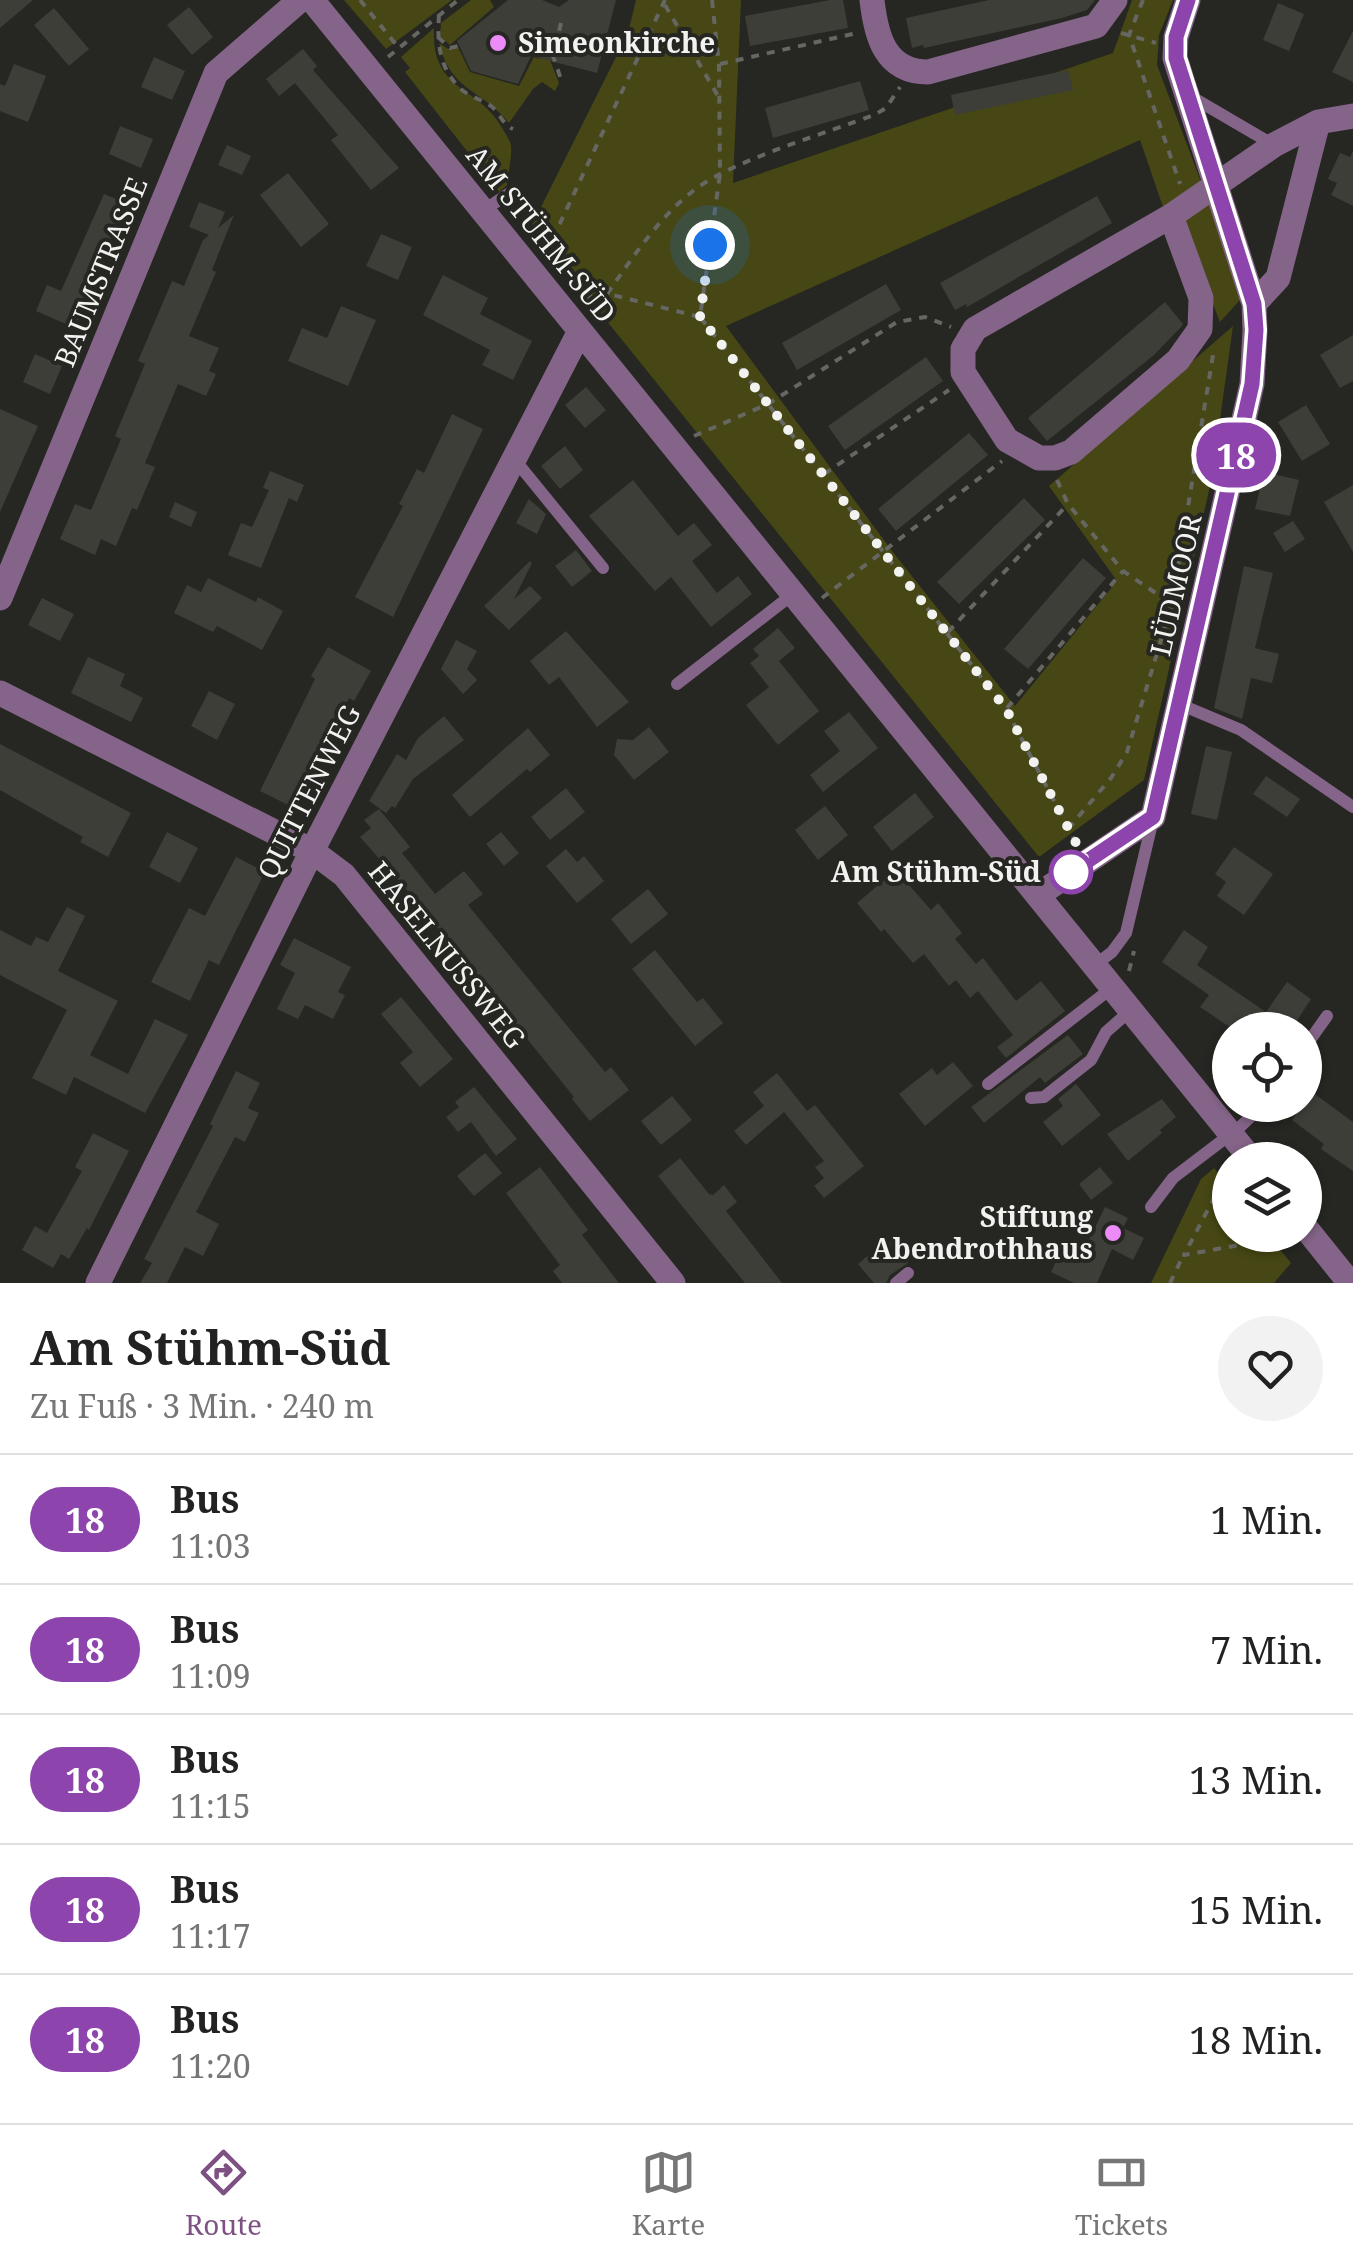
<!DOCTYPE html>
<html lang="de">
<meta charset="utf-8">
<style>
:root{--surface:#fff;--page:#f2f2f2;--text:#222;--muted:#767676;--line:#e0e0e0;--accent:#7d5283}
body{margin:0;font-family:"Noto Serif",serif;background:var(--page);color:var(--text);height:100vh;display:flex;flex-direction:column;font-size:38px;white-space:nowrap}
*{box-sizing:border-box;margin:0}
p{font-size:32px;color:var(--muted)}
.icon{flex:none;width:55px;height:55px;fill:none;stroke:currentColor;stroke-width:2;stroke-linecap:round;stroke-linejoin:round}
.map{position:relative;height:1283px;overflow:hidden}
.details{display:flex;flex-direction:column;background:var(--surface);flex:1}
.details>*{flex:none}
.badge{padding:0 20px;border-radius:32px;font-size:35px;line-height:65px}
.buttons{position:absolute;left:1212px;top:1012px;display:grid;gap:20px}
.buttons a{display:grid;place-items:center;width:110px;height:110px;border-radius:50%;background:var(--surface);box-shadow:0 2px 8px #0004;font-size:50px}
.you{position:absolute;width:50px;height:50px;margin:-25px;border:8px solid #fff;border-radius:50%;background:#1a73e8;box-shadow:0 0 0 15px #1a73e833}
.map>.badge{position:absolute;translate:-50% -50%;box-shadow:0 0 0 5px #fff}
.round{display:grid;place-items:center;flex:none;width:105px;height:105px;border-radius:52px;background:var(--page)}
.overview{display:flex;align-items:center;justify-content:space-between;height:170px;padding:0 30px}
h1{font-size:48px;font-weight:700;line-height:75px}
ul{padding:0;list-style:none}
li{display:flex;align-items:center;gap:30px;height:130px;padding:0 30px;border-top:2px solid var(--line)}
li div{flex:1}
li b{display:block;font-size:38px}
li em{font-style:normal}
li .badge{min-width:110px;font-weight:700;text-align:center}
.dock{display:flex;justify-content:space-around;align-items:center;height:140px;border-top:2px solid var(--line);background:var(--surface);font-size:28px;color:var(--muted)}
.dock a{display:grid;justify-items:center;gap:5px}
.dock .selected{color:var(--accent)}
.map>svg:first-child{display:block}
</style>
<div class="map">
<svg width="1353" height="1283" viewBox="0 0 1353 1283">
<rect width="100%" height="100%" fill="#262622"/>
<!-- green -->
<path fill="#464714" d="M344,0H452L386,49Z
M471,0H490L494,7L450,45L440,36L441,23Z
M636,0H741L733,183L1113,53L1132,0H1173L1159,35L1157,65L1203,187L1163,207L1140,140L726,326L892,551L1015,706L1117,581L1049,486L1233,326L1212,477L1144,780L1039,857L531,227L628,33Z
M434,28C431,92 477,85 501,126C504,132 510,139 511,146C512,159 508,173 507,185L499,192L405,72L410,68L401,57Z
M439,43L450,50L458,47L470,72L519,86L534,57L540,59L543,53L550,60L559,83L555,91L542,82L533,89L509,123C482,89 451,92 439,43Z
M1210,203L1240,300L1220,322L1179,217Z
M1214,1168L1230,1187V1235H1268L1291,1263L1274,1283H1151L1201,1179Z"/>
<!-- building -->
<path fill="#3e3e39" d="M0,0H33L0,28Z
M508,0H542L559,7L569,0H616L597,73L531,56L518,84L471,71L457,41Z
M830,0H843L848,28L750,46L745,16Z
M989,0H1095L1087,10L1062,18L924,48L923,45L912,48L906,18Z
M1278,3L1304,14L1289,51L1263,40Z
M189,7L213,37L192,55L167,25Z
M54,8L89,49L69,66L34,25Z
M1353,31V82L1332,72Z
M303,49L317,66L313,70L399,168L371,190L331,140L338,135L295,83L279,96L266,79Z
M154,57L185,71L172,100L141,87Z
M14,64L46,76L28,122L0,111V84L5,86Z
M1068,70L1073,90L955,115L951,95Z
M860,81L869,110L773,138L765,108Z
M120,126L153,139L141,168L109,154Z
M227,145L251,156L242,175L218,165Z
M1353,151V206L1331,195L1337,183L1328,179L1340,153L1350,157Z
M288,173L329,224L301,247L260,195Z
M104,194L126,203L75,328L36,311L47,285L61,291Z
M1097,196L1112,223L967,307L966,304L955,310L940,283Z
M199,202L225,212L218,228L234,215L212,270L216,272L189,336L219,348L209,371L216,374L206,396L178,384L145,463L155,467L137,510L132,508L116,546L101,539L95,555L60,539L75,504L91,510L121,439L115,436L145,364L138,361L172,281L184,286L203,240L209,235L189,227Z
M381,234L412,247L398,280L366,266Z
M443,275L488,298L480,314L532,341L513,380L482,365L490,350L423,315Z
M886,284L901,310L797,370L782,343Z
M1165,302L1183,324L1181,327L1154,355L1047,441L1028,418Z
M341,306L376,320L348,386L288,361L302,328L327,338Z
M1353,335V381L1340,388L1320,355Z
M35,354L62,366L50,394L23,382Z
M926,357L943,381L845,450L828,426Z
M586,387L606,410L585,428L565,405Z
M1306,405L1330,444L1302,461L1278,422Z
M0,409L38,426L0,512Z
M452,414L483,429L393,617L355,597L403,506L399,504L417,469L424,473Z
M969,433L988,455L896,531L878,509Z
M565,446L583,470L560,489L541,466Z
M270,471L304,485L297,502L289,498L261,568L228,555L241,523L252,527L269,490L263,488Z
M1264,472L1299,480L1290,516L1255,509Z
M633,480L678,536L694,523L712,545L692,561L717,593L738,576L752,594L711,627L671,577L655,591L589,516Z
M1353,485V552L1324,502Z
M1024,498L1045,520L959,604L937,582Z
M529,499L546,514L537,534L516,523Z
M175,502L197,512L191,527L169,517Z
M1293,521L1305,539L1285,552L1273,533Z
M576,550L592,571L572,587L555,566Z
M1083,558L1106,578L1028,669L1004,649Z
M530,561L532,563L514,599L530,586L542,598L509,630L484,606Z
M1244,566L1273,573L1255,648L1279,654L1272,683L1251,678L1242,719L1214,708Z
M208,578L256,602L258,597L283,611L262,650L217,626L213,632L174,613L187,585L201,592Z
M42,598L74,614L60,641L28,625Z
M778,628L795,648L779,661L819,711L778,745L746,705L769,687L750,663L759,656L753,649Z
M566,631L629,702L597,727L559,677L549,685L530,661Z
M456,640L477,651L467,669L477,680L463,694L441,669Z
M328,647L371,671L354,701L349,698L294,808L260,791L315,679L311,676Z
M88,657L125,674L120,686L143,698L131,722L71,693Z
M209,691L235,704L217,740L191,726Z
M849,712L878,748L823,792L810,775L840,751L824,731Z
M444,716L464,740L413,779L395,808L392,806L386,813L369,801L397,754L406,760L418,738Z
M649,727L669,752L634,780L614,755L617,739L633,740Z
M528,728L550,755L530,772L527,769L470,817L452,795Z
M0,744L131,813L108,857L80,842L83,837L0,790Z
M1206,746L1232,752L1217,820L1191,814Z
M1266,776L1300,799L1287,817L1253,794Z
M566,788L585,812L550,840L531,817Z
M915,793L934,817L892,851L873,827Z
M825,806L848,835L818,860L795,830Z
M379,809L410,847L402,853L435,894L464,871L483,894L468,905L605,1072L611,1067L629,1090L590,1121L572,1099L574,1097L407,890L360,837L371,828L364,820Z
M167,832L198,848L180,883L149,867Z
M501,832L519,853L504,866L486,844Z
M1234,847L1273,874L1244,915L1217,896L1226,882L1215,874Z
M566,849L577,862L584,856L604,881L577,903L546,866Z
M236,857L265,872L219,965L209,960L190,1001L151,982L189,908L205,916Z
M896,870L931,910L938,903L962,933L955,939L976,964L983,958L1016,1001L1041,981L1065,1011L1006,1058L997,1047L1013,1035L978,991L970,998L956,980L949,986L924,954L913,963L884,929L881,932L857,903Z
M648,889L668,914L631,944L611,919Z
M67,907L85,916L58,971L118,1001L90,1055L128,1074L155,1019L188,1035L145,1113L74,1077L66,1095L32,1078L67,1010L0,975V930L31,946L36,937L48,942Z
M1184,930L1208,947L1197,965L1266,1012L1287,982L1311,999L1291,1030H1234L1200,1007L1209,995L1162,962Z
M294,938L351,967L338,992L345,995L333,1019L305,1005L298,1019L277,1009L295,973L280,965Z
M655,950L697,1002L703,998L723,1023L695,1046L632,969Z
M401,997L453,1059L420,1087L400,1063L413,1052L381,1014Z
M1068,1035L1083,1054L1045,1083L1040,1077L984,1123L971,1107Z
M953,1062L973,1086L925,1126L899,1094L932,1068L937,1075Z
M236,1071L260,1083L248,1108L259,1113L245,1142L235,1137L196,1212L219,1224L203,1256L185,1247L167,1283H140L152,1263L144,1259L213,1126L210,1124Z
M777,1073L807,1111L815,1105L864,1166L824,1198L814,1186L824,1178L815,1167L824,1161L784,1112L746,1145L734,1131L764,1106L753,1092Z
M1076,1084L1101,1115L1062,1146L1043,1122L1063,1106L1058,1099Z
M474,1087L517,1139L496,1156L471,1122L458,1132L446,1117L459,1107L455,1102Z
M1312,1092L1353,1122V1171L1321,1149L1324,1144L1292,1120Z
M672,1096L692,1120L661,1145L641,1121Z
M1162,1099L1176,1117L1160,1130L1162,1133L1128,1161L1107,1134Z
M93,1133L129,1151L89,1230L87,1228L69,1259L61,1254L53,1268L22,1250L35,1226L47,1233L82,1171L75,1167Z
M485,1153L502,1173L474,1196L457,1176Z
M680,1158L709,1194L713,1195L724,1185L737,1202L726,1211L782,1283H745L682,1206L658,1176Z
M540,1167L588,1230L582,1235L619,1283H562L553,1271L560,1265L506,1193Z
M1100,1167L1113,1183L1091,1200L1079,1184Z
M1105,1207L1128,1218L1123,1228L1144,1238L1133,1260L1112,1249L1097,1283H1074L1051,1272L1065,1243L1083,1252Z
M887,1239L908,1263L890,1275L886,1283H874L858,1264Z"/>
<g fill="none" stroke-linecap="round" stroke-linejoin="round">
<!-- path -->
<path stroke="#666662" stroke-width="4" stroke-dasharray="8 8" stroke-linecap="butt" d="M360,0L398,47
M712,0L719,65L720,174L700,317L1006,709L1075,841
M1143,0L1129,35L1180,184
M665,5L718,96
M439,15C437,44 439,69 462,90C471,97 482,100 491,106C500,113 502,124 513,129
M561,23L553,56L562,82
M1121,33L1156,43
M438,37L450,48L459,46
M388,57L458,0
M720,64L857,33
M546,253L665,0
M607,294C634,256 659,216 697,188C739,158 825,134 876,114L886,108L900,87
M587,301L597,291L700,317
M694,436L768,404L897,322L925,317L951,327
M824,474L949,390
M1057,480L1068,504L1123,571L1172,604L1181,601
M822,598L1002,461
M948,632L1068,504
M1007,708L1123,571
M1068,829L1111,778L1127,752L1172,604L1214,349
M1129,971L1134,951
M1230,1168L1184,1255L1284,1237
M1170,1283L1183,1256"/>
<!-- service -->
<path stroke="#846488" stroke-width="12" d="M1190,96L1274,145
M484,210L514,190
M515,460L603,568
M677,684L793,594
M1179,704L1241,730L1353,807
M1095,965L1112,952L1126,933L1153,819
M1305,1047L1327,1016
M988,1084L1113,987
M1031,1098L1044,1097L1091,1060L1106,1032L1131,1010
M1151,1207L1173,1178L1240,1127L1263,1105
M896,1283L908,1273"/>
<!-- minor -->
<path stroke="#846488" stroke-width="25" d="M312,0L1252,1160
M872,0C876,36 885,72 928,72L1096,26L1115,0
M1171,216L1201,298L1200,329L1178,360L1071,452L1055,458H1039L1007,440L963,372V349L975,329L1171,216L1274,145L1318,122L1353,116
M1254,304L1278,278L1318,122
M0,598L216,73L300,0
M0,693L312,851L344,875L673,1283
M1038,895L1153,817L1252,384L1255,331L1254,304L1175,58L1176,37L1188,0
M1305,1227L1350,1283
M98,1283L312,851L580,331"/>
</g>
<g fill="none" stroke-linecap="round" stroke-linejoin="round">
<defs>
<path id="line" d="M1071,872L1153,817L1252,384L1256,330L1254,304L1176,58V37L1188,0"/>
</defs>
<!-- line casing -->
<use href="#line" stroke="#fff" stroke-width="22"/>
<!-- line -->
<use href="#line" stroke="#8e44ad" stroke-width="15"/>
<!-- walk -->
<path stroke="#f2f2f0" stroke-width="10" stroke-dasharray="0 18" d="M710,245L700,317L1006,709L1086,862L1071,872"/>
</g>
<!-- markers -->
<g fill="#ed8cf9" stroke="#262622" stroke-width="4">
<circle cx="498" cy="43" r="10"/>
<circle cx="1113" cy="1233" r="10"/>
</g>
<circle fill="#fff" stroke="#8e44ad" stroke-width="5" cx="1071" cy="872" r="20"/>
<g text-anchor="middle" stroke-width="8" stroke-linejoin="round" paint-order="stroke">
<!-- poi labels -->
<g font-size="28" font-weight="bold" fill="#f2f2f0" stroke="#262622" text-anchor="start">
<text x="518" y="53">Simeonkirche</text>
<text x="1093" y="1227" text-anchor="end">Stiftung<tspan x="1093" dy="32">Abendrothhaus</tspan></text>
</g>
<!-- street labels -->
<g font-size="28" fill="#f2f2f0" stroke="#262622">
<text transform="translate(541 234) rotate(51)" y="10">AM STÜHM-SÜD</text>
<text transform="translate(101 272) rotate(-68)" y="10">BAUMSTRASSE</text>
<text transform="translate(1176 585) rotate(-77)" y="10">LÜDMOOR</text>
<text transform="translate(309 792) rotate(-63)" y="10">QUITTENWEG</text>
<text transform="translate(447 955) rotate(51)" y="10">HASELNUSSWEG</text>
</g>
<!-- stop labels -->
<g font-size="28" font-weight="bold" fill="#f2f2f0" stroke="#262622" text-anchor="end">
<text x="1041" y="882">Am Stühm-Süd</text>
</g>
</g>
</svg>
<div class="buttons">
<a><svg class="icon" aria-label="locate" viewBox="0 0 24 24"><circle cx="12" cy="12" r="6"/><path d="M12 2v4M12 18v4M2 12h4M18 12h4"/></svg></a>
<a><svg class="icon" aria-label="layers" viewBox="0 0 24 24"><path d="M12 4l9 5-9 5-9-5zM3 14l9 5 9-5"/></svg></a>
</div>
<div class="you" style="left:710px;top:245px"></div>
<b class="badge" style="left:1236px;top:455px;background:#8e44ad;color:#fff">18</b>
</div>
<section class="details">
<div class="overview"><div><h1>Am Stühm-Süd</h1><p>Zu Fuß · 3 Min. · 240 m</p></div><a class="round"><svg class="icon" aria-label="heart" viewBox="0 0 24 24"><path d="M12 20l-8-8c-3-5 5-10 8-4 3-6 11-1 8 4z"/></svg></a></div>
<ul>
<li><span class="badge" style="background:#8e44ad;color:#fff">18</span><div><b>Bus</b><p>11:03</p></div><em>1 Min.</em></li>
<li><span class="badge" style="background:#8e44ad;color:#fff">18</span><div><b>Bus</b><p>11:09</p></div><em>7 Min.</em></li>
<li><span class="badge" style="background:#8e44ad;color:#fff">18</span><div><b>Bus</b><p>11:15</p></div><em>13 Min.</em></li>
<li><span class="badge" style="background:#8e44ad;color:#fff">18</span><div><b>Bus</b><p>11:17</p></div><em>15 Min.</em></li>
<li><span class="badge" style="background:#8e44ad;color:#fff">18</span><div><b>Bus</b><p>11:20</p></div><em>18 Min.</em></li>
</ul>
</section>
<nav class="dock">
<a class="selected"><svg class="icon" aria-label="directions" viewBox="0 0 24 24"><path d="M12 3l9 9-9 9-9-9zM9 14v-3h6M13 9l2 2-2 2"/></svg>Route</a>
<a><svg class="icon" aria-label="map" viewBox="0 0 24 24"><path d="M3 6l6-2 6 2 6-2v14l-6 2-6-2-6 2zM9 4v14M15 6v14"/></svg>Karte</a>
<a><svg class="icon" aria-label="tickets" viewBox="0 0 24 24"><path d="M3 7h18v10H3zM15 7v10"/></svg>Tickets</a>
</nav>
